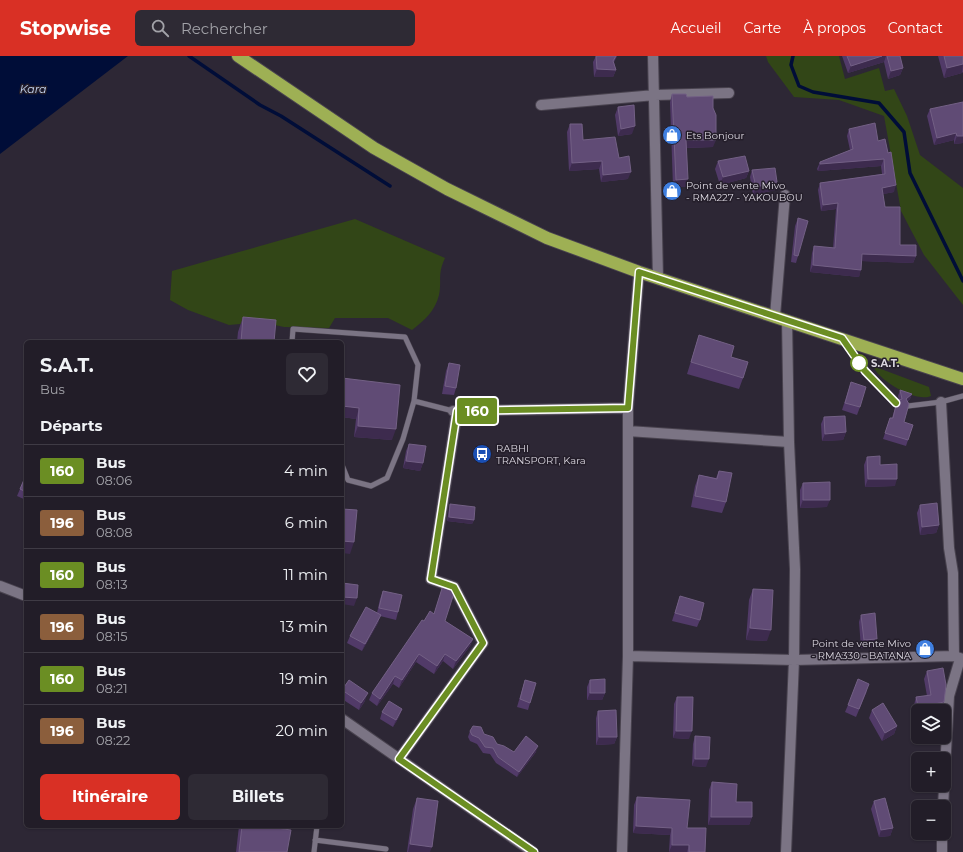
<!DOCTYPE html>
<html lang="fr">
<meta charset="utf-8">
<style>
:root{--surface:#221d28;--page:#2e2a34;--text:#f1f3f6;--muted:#a2a2a8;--line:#3f3b45;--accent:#d93025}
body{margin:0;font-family:Montserrat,sans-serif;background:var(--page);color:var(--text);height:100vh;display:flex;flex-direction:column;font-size:15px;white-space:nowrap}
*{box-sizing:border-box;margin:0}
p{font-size:13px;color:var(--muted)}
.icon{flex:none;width:22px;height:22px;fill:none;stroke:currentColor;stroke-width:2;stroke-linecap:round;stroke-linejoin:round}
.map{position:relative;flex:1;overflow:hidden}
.details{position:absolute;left:24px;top:284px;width:320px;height:488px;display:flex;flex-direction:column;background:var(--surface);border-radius:6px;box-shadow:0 1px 3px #0004,0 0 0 1px var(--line)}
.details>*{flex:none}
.badge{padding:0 8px;border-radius:3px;font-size:14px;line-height:26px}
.controls{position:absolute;left:911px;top:648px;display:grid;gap:8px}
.controls a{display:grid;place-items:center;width:40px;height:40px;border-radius:6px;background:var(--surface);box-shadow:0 1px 3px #0004,0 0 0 1px var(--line);font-size:20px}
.map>.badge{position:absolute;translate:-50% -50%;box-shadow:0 0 0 2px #fff}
h2{padding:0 16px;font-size:15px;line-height:36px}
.round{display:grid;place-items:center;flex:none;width:42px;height:42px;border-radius:6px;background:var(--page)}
.head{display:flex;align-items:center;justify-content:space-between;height:68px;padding:0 16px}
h1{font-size:19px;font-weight:700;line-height:30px}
.cta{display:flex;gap:8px;margin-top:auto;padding:8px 16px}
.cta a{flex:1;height:46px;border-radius:6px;background:var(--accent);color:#fff;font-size:16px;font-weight:700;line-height:46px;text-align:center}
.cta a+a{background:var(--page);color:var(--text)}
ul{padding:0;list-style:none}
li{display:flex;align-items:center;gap:12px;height:52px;padding:0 16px;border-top:1px solid var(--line)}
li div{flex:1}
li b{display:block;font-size:15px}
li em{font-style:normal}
li .badge{min-width:44px;font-weight:700;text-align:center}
header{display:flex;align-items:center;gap:24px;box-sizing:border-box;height:56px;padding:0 20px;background:var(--accent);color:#fff}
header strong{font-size:19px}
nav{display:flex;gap:22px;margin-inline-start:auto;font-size:14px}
.search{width:280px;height:36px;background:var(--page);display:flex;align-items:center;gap:10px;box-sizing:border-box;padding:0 14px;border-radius:6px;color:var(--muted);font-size:15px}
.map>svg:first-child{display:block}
</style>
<header>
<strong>Stopwise</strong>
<div class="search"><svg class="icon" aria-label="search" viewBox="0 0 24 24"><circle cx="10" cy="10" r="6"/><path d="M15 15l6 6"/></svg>Rechercher</div>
<nav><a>Accueil</a><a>Carte</a><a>À propos</a><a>Contact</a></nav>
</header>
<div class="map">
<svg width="963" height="796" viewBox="0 0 963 796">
<rect width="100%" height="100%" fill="#2d2735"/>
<!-- green -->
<path fill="#324617" d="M766,0H839L845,23L879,12L885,35L894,33L907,60L920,99L963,132V249L924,199L901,155L884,60L839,44L794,41L768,6Z
M355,163L445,202C437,219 442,225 439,239C435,255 425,264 412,274L388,262H335L329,272L284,271L261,266L229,269L188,254L170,244L172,215Z
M873,310L929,331L931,340C916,347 878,324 873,310Z"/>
<!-- water -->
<path fill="#000d38" d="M0,0H128L0,98Z"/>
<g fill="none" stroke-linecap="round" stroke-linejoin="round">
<!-- stream -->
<path stroke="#000d38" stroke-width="3.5" d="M189,0L260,49L281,60L390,130
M793,0L791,9L799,30L813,36L879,47L904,76L910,117L963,225"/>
<defs>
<path id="lane" d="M292,286L293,273L405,281L418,309L414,345L403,383L387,422L371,430L348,424L342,409
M845,287L865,315L896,347
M414,345L453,355
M908,350L941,346L963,340
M315,784L386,793
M314,796L317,770"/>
<path id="street" d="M653,0L658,222
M541,49L655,39L729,37
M775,260L785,139
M941,346L949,492L953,517L954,600
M453,355L628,352
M628,375L789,386
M0,530L26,540
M628,600L794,604L954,600L963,603
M342,663L533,796
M399,703L483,587L454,531L431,523L457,355
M943,751L949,640L960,603
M622,796L628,600V352L639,216
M786,796L794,604L795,513L789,386L787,264
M942,796V777"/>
<path id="highway" d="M238,0L374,92L447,133L547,182L639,216L963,323"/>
</defs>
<!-- lane casing -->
<use href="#lane" stroke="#49434f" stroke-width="6"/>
<!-- street casing -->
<use href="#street" stroke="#49434f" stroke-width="12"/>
<!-- highway casing -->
<use href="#highway" stroke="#49434f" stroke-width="14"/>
<!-- lane -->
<use href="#lane" stroke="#7b7484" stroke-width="5"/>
<!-- street -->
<use href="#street" stroke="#7b7484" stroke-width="10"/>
<!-- highway -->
<use href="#highway" stroke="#9eb054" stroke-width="12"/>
</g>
<!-- wall -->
<path fill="#513a68" d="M596,0H617L614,6L616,14L613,21H594L593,6Z
M842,0H900L903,12L900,19L888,23L884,6L848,17Z
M938,0H963V16L962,17L944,22Z
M672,38L687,41L713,52V91L687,92L686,131H673L670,46Z
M618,51L632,78L618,80L615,59Z
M930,53L963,80V87L954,88V84L934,89L927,60Z
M570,68L583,84L619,102L628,123L601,126L599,113L569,115L567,76Z
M849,73L878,85L894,136L883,138L885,151L900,189L916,200L913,207L862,205L859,221L810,216L812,197L814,190L833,192L836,153L821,155L818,134L820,127L882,118L881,110L818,115L817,113L820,106L850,94L847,80Z
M718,105L749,115L746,122L720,129L715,113Z
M752,114L775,134L753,139L750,121Z
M798,162V200L796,207L791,206L795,170Z
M243,261L274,286H237L238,276Z
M699,279L731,301L743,322L739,333L687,318Z
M449,307L456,332L454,339L442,338L446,315Z
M342,322L392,384L354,381L356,363L342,361Z
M851,326L860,351L857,359L842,354Z
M900,334L912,338L910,343L908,345L904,366L908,384L906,390L883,383L890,362H892L897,345L899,344L898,340Z
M824,361L846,376L843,384L822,385L821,368Z
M409,388L423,407L420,415L403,412L406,395Z
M867,401L895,430L865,431L864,409Z
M719,415L726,446L722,457L691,451L695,430L699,419L716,422Z
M26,419V444L17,440Z
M803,427L827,451L800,452V434Z
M450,448L474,464L472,468L447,465L449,452Z
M920,449L939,469L936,477L920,479L917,457Z
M444,526L445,565L473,583L470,590L453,613L443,605L434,618L416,606L399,632L393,628L377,650L369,644L372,637L424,565L434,558Z
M753,533L767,585L746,584L749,544Z
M383,535L398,556L396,564L380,560L378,567L362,595L347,587L350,580L377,557L380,543Z
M680,540L700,564L697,571L672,565Z
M861,559L877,583L874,591L861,592L859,566Z
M927,615L942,654L936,655H918V674L914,649L916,641L927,640L924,623Z
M525,624L530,647L528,654L517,651Z
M590,624L605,637L602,644H587V631Z
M342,633L365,645L359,654L342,643Z
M867,635L856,661L845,656L848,649Z
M677,641L689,683L673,682L674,648Z
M402,653L399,661L393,671L380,663L382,656Z
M872,654L897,670L894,678L882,685L869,662Z
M598,655L617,681L614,688L596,689V662Z
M470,675L484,678L497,688L514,696H536L517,721L496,707L490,698L483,697L477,688L470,685L468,681Z
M695,680L706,711L692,710L693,688Z
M712,726L736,746L752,761L749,769H708L709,734Z
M637,741L687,772L705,796H669L670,779L633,777L634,749Z
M417,742L430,796H407L413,753Z
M874,745L893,772L890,780L879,781L871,753Z
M239,770H261L287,796H236Z"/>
<!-- shaded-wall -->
<path fill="#3d2b4e" d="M882,0H886L884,6L848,17L851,10Z
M963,8L962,17L944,22L947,12Z
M903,12L900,19L888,23L891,15Z
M597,13L616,14L613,21H594Z
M635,70L632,78L618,80L621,73Z
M956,77L954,84L934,89L937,82Z
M957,80H963V87L954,88Z
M686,84H716L713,91L684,92Z
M884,103L881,110L818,115L820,108Z
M602,105L599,113L569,115L572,107Z
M749,115L746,122L720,129L723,121Z
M631,116L628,123L601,126L603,119Z
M688,123L686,131H673L676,124Z
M777,126L775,134L753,139L756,131Z
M896,129L894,136L879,139L882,132Z
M838,147L836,153L821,155L823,149Z
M862,198L916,200L913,207L859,205Z
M813,209L861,214L859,221L810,216Z
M912,338L910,343L904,349L906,343Z
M342,350L359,352L356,363L342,361Z
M358,370L396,373L392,384L354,381Z
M846,376L843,384L822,385L825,378Z
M406,405L423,407L420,415L403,412Z
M868,423H897L895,430L865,431Z
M803,444H830L827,451L800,452Z
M449,461L474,464L472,468L447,465Z
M939,469L936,477L920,479L922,471Z
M342,485L354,486L350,498L342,497Z
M342,541L357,542L354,550L342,548Z
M381,559L378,567L362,595L365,588Z
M750,572L771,574L767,585L746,584Z
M473,583L470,590L453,613L456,605Z
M877,583L874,591L861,592L864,584Z
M419,598L416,606L399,632L402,624Z
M445,598L443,605L434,618L437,610Z
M395,620L393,628L377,650L380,643Z
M368,637L365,645L359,654L361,647Z
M590,637H605L602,644H587Z
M944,646L942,654L936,655H928L930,649Z
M402,653L399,661L393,671L396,664Z
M897,670L894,678L882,685L885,677Z
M676,675H692L689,683L673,682Z
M599,681H617L614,688L596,689Z
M921,681H932L931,682L920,684Z
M538,690L536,696L517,721L519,716Z
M695,703H709L706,711L692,710Z
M711,761H752L749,769H708Z
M203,770H212L210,772L203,771Z
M636,770L672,772L670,779L633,777Z
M893,772L890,780L879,781L881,774Z
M410,788L432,791L430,796H408Z
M672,789H689L687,796H669Z"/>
<!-- building -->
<path fill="#604b75" stroke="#736085" d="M596,0H616L613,5L616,14L597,13Z
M847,0H882L851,10Z
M887,0H900L903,12L891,15Z
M944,0H963V8L947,12Z
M672,38H686L687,41L713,40V52L716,59V84H686L688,123L676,124Z
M963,46V80H957L956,77L937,82L930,53Z
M634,49L635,70L621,73L618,51Z
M875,67L878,85L885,83L888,97L891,96L896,129L882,132L885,151H900V189H916V200L862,198L861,214L813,209L814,190L835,192L838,147L823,149L820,127L885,118L884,103L820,108V106L853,93L849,73Z
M570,68H582L583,84L615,81L619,102L629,100L631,116L603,119L602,105L572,107Z
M745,100L749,115L723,121L718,105Z
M775,112L777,126L756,131L752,114Z
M798,162L808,165L798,200L794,199Z
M243,261L276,264L274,286H241Z
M699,279L734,290L731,301L748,306L743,322L691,306Z
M449,307L460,309L456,332L445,330Z
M342,322L400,329L396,373L358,370L359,352L342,350Z
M851,326L866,331L860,351L845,347Z
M900,334L912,338L906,343L909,348L904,366L913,369L908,384L885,377L890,362H893L897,345L902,343Z
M845,360L846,376L825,378L824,361Z
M409,388L426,390L423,407L406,405Z
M880,400V409L897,408V423H868L867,401Z
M719,415L732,417L726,446L695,440L699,419L717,423Z
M26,419V436L20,433Z
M830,426V444H803V427Z
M937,447L939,469L922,471L920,449Z
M450,448L475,451L474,464L449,461Z
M342,453L357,454L354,486L342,485Z
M444,526L452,529L455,534L445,565L473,583L456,605L445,598L437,610L419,598L402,624L395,620L380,643L372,637L422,564L424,565L430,555L434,558Z
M342,527L358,529L357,542L342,541Z
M753,533L773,534L771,574L750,572Z
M383,535L402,539L398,556L379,552Z
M680,540L704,547L700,564L675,557Z
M366,551L381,559L365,588L350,580Z
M875,557L877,583L864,584L861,559Z
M943,612L946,629L944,646L930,649L931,655H919L916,641L931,639L927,615Z
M605,623V637H590V624Z
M858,623L869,628L859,653L848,649Z
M349,624L368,637L361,647L342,634Z
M525,624L536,627L530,647L520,643Z
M677,641H693L692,675H676Z
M389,645L402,653L396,664L382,656Z
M883,647L897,670L885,677L872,654Z
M616,654L617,681H599L598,655Z
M473,670L481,671L484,678L493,681L497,688L504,690L514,696L526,680L538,690L519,716L498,701L493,692L485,691L479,682L472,679L470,675Z
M695,680L710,681L709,703H695Z
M712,726L737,728L736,746H752V761H711Z
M637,741L690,744L687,772H706L705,796H689V789H672V772L636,770Z
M417,742L438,745L432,791L410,788Z
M885,742L893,772L881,774L874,745Z
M242,770H261L291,774L287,796H239Z"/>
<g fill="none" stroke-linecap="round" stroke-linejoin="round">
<defs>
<path id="line" d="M534,796L399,703L483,587L454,531L431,523L457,355L628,352L639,216L842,282L865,315L896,347"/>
</defs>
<!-- line casing -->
<use href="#line" stroke="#fff" stroke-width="9"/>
<!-- line -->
<use href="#line" stroke="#6b8e23" stroke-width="6"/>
</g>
<!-- icons -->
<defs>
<symbol id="shop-disc" viewBox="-11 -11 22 22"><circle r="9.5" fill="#3f7fe0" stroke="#241e2a"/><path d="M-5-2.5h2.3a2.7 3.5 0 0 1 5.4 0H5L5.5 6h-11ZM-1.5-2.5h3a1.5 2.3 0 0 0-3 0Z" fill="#fff"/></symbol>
<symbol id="bus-disc" viewBox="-11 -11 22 22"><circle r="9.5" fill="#1a4fb4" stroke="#241e2a"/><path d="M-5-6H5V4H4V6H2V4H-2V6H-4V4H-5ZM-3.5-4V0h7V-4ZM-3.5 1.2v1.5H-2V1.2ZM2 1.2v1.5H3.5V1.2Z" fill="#fff"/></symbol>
</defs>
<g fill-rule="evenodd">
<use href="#shop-disc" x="661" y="68" width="22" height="22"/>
<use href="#shop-disc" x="661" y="124" width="22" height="22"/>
<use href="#bus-disc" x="471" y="387" width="22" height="22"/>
<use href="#shop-disc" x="914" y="582" width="22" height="22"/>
</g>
<!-- markers -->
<circle fill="#fff" stroke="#6b8e23" stroke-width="2" cx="859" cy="307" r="8"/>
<g text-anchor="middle" stroke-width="3" stroke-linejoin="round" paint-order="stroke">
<!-- poi labels -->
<g font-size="10" fill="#dad6df" stroke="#241e2a" text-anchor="start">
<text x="686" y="83">Ets Bonjour</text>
<text x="686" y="133">Point de vente Mivo<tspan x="686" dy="12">- RMA227 - YAKOUBOU</tspan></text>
<text x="496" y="396">RABHI<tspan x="496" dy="12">TRANSPORT, Kara</tspan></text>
<text x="911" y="591" text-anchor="end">Point de vente Mivo<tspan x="911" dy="12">- RMA330 - BATANA</tspan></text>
</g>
<!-- stop labels -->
<g font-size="10" font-weight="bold" fill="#dad6df" stroke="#241e2a" text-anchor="start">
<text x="871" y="311">S.A.T.</text>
</g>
<!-- water labels -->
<g font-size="11" font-style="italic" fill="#c6d7f5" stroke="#241e2a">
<text x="33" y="37">Kara</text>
</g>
</g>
</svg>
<div class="controls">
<a><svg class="icon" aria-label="layers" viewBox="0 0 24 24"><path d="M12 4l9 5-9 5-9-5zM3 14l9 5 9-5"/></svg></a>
<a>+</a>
<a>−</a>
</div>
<b class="badge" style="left:477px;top:355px;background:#6b8e23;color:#fff">160</b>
<section class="details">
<div class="head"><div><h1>S.A.T.</h1><p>Bus</p></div><a class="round"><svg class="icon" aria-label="heart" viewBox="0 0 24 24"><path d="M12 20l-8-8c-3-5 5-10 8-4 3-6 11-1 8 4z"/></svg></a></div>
<h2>Départs</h2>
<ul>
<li><span class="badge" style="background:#6b8e23;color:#fff">160</span><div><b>Bus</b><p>08:06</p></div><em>4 min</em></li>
<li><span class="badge" style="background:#8b5e3c;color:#fff">196</span><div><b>Bus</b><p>08:08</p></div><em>6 min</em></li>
<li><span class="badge" style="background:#6b8e23;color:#fff">160</span><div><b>Bus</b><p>08:13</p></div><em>11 min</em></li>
<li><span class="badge" style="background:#8b5e3c;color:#fff">196</span><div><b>Bus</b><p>08:15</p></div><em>13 min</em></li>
<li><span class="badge" style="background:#6b8e23;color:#fff">160</span><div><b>Bus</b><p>08:21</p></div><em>19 min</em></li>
<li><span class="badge" style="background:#8b5e3c;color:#fff">196</span><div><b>Bus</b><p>08:22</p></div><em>20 min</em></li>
</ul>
<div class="cta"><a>Itinéraire</a><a>Billets</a></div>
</section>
</div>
